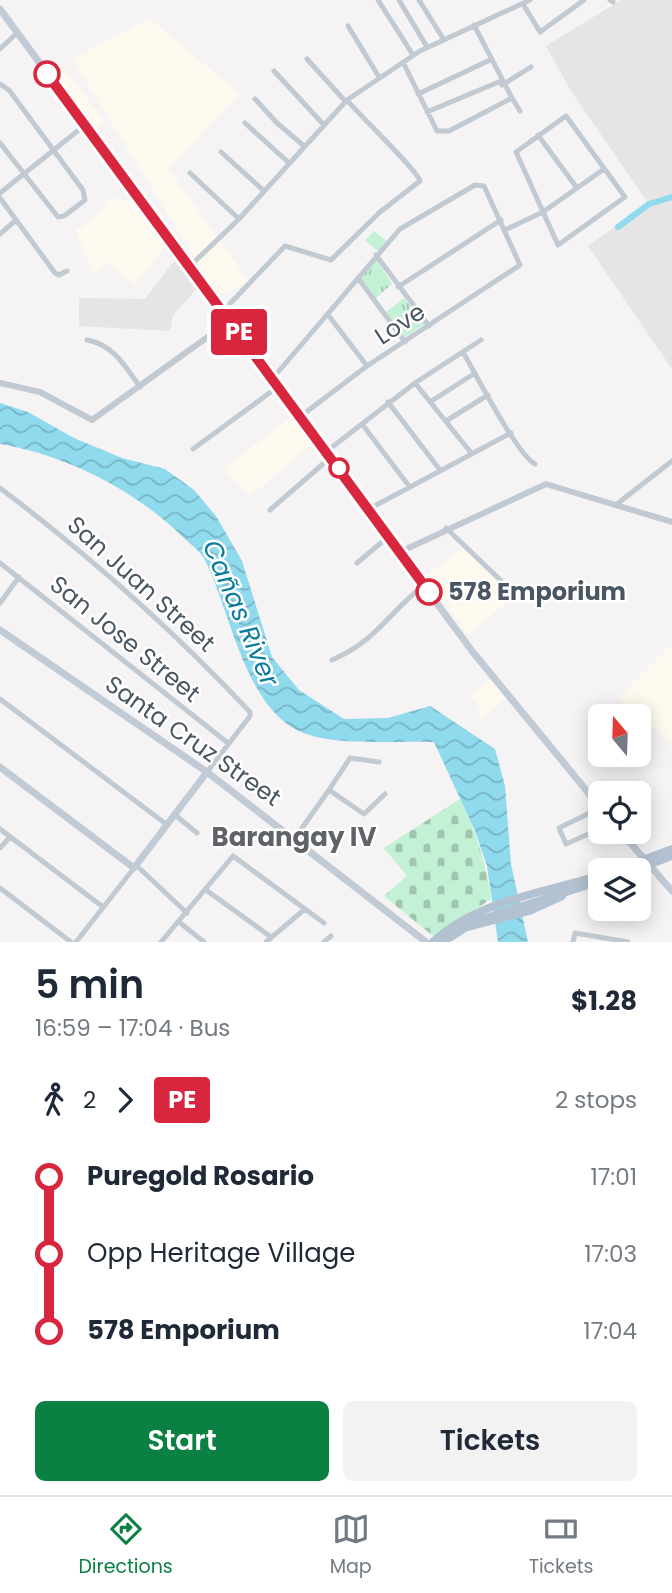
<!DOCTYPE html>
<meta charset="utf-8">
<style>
:root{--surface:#fff;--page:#f2f2f3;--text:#1f2937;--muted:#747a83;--line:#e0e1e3;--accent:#0b8043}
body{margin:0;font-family:Poppins,sans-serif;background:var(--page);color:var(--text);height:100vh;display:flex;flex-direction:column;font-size:26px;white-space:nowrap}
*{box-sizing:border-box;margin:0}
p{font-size:23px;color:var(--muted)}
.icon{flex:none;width:38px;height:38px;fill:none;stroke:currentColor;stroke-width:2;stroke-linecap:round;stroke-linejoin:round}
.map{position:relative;height:942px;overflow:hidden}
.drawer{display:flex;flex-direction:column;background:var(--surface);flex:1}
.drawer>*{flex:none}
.badge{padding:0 14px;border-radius:5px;font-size:24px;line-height:46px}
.needle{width:46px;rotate:341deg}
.tools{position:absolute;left:588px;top:704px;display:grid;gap:14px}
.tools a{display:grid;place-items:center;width:63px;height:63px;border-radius:10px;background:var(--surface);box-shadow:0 4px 18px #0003;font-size:35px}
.map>.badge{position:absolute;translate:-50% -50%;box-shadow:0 0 0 4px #fff}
.legs{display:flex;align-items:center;gap:10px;height:77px;padding:0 35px;font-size:23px}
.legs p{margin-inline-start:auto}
.head{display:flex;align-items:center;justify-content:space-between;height:119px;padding:0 35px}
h1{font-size:38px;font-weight:600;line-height:52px}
.action{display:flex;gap:14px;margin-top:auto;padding:14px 35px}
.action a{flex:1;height:80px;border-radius:10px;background:var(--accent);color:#fff;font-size:28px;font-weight:600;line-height:80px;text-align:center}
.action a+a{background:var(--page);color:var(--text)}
ul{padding:0 35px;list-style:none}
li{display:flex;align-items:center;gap:24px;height:77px;font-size:26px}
li i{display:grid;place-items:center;width:10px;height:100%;margin:0 9px;background:currentColor}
li i::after{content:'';width:18px;height:18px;margin:-9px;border:5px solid;border-radius:50%;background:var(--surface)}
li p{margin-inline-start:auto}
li:first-child i{background:linear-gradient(#0000 50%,currentColor 0)}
li:last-child i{background:linear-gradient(currentColor 50%,#0000 0)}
.menu{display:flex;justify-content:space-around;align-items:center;height:98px;border-top:2px solid var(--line);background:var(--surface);font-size:19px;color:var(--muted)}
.menu a{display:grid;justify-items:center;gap:4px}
.menu .current{color:var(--accent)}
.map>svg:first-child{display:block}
</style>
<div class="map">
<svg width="672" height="942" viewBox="0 0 672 942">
<defs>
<pattern id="cemetery-stones" width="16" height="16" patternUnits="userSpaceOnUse" patternTransform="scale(1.75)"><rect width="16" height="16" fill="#c3f1d5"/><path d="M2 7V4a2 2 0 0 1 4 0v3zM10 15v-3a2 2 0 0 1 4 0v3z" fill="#a0c6b0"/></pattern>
<pattern id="park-tufts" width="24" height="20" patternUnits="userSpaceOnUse" patternTransform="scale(1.75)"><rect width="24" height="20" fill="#c3f1d5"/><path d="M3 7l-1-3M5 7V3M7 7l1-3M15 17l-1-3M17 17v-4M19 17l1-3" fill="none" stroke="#a0c6b0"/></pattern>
<pattern id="water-waves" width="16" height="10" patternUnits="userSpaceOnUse" patternTransform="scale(1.75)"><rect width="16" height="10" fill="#90daee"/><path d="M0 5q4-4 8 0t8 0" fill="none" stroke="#78b4c4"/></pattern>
</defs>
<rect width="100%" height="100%" fill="#f5f3f3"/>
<!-- commercial -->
<path fill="#fdf9ef" d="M150,19L240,94L168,168L250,283L212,297L204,273L72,59Z
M61,64L104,121L96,128L53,70Z
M110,197L137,204L167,245L135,285L107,262L94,274L75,231L95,218Z
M292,416L312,444L250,496L223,469Z
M462,549H468L515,596L468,635L426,576Z
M672,644V743L618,698Z
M490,679L506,698L482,719L477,712L481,708L470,696Z"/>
<!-- education -->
<path fill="#e6e4e5" d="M621,0H672V369L588,246L648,203L571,91L546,46Z
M178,256L201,284L173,315L170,331L79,326V298L145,299Z"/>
<!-- green -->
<path fill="#c3f1d5" d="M374,231L387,241L378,251L365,240Z"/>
<!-- cemetery -->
<path fill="url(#cemetery-stones)" d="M460,799C476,832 486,862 491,899L433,936L384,896L407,876L384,848Z"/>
<!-- park -->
<path fill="url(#park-tufts)" d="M376,258L392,284L376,298L361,278Z
M404,298L424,324L405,337L386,312Z"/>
<!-- water -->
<path fill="url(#water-waves)" d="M0,403L28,412L74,438L122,458L165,469L194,490L216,516L242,561L272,657L299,690L344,719L388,718L430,706L495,749L505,786L511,864L528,942H498L487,866L475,831L434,742C394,740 326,748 293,728C243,698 230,610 205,560C200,551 190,544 183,537C135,490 66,455 0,444Z"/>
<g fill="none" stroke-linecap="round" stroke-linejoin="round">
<!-- canal -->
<path stroke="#90daee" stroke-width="6" d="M618,227L649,204L672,197"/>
<!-- minor -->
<path stroke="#c1cad2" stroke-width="5" d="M378,0L413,55
M399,0L427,47
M419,0L444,40
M610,0L613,2
M523,4L540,32L584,0
M348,26L379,77
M0,49L17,33
M307,59L346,102
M403,62L437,131H449L512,98L474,25
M274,71L324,125
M0,84L9,90L83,190L85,200L64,216L58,217L0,143
M502,85L531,67
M418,94L490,60
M512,98L520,111
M255,99L277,123L304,146
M427,112L501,81
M566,116L625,197L558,245L516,152Z
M245,123L289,163
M538,135L577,188
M221,152L264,191
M190,173L239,219
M0,193L85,125
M0,198L55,273L59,275L67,271
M505,230L543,212L604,169
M0,234L16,220
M376,255L429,326
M190,266L239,219L347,100L420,51L530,0
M358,278L405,342
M398,287L501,220
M223,311L285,246L331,260L380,212L420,181C418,171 359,115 347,100
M329,316L367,366
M87,340C114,345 125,366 140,387
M463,352C475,373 518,456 535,464
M273,378L400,229L475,185L484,186L520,265L367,366L301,416
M415,383L472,454
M388,402L440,470
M430,402L475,373
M446,421L488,395
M362,424L409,486
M193,449L279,386
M327,451L415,383L481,340
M0,488C90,556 173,630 250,712V716L207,772
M617,504L672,461
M369,509L511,433
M270,510L331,457
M446,528L516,595
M0,563L228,743
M357,563L389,536
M0,603L19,577
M332,660C379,639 387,614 424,585
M0,699L166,824
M329,790L350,758L379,762
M600,808L559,828L566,844L600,829
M174,814L197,833
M0,829L103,907
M295,838L329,790L364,814L385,794
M0,848L10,837
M136,865L187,913
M0,888L71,942
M206,890L271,937
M179,922L204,942
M76,942L134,868
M161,942L233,856L324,923
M266,942L305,909
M324,942L331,936
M573,942L575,933L628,942"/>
<!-- tertiary -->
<path stroke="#c1cad2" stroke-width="6" d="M0,383L40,392L92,420L230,321
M400,552L546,484L672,522"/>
<!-- secondary -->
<path stroke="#c1cbd6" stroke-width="7" d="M0,9L472,651L600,807
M0,630L207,772L426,942
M0,767L134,868L207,772
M620,831L672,891"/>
<!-- primary -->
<path stroke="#b3c2d1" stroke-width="8" d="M616,870L672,849
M634,870L672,856
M468,927L529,911L562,896
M433,942C477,900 545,893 600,875
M443,942L476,921L600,881"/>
</g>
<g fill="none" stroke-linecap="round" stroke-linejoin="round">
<defs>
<path id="line-1" d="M47,74L429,592"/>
</defs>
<!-- line-1 casing -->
<use href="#line-1" stroke="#fff" stroke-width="16"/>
<!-- line-1 -->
<use href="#line-1" stroke="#d7263d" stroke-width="10"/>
</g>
<!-- markers -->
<g fill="#fff" stroke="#d7263d" stroke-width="3.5">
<circle cx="47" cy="74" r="12"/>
<circle cx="339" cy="468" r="9"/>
<circle cx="429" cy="592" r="12"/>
</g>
<g text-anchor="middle" stroke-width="5" stroke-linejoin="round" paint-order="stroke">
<!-- street labels -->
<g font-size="24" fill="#4a5661" stroke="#fff">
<text transform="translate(400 324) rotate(-33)" y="8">Love</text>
<text transform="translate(141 584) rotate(42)" y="8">San Juan Street</text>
<text transform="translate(125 639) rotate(39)" y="8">San Jose Street</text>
<text transform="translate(193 741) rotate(35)" y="8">Santa Cruz Street</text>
</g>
<!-- stop labels -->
<g font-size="24" font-weight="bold" fill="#4a5661" stroke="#fff" text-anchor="start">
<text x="448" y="600">578 Emporium</text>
</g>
<!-- water labels -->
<g font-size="26" font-style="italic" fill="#0c7c9b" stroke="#fff">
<text transform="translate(241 613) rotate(67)" y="9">Cañas River</text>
</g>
<!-- neighbourhood labels -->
<g font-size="26" font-weight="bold" fill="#5f6368" stroke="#fff">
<text x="294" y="846">Barangay IV</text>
</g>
</g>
</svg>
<div class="tools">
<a><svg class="needle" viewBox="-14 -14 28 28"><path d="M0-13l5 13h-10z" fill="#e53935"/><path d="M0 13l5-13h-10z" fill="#747a83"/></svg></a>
<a><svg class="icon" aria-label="locate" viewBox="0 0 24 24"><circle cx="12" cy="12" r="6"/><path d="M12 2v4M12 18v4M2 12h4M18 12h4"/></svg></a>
<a><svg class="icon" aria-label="layers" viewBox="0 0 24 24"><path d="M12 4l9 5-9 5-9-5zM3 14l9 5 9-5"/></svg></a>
</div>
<b class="badge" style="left:239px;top:332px;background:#d7263d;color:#fff">PE</b>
</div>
<section class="drawer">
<div class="head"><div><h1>5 min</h1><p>16:59 – 17:04 · Bus</p></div><b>$1.28</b></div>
<div class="legs"><svg class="icon" aria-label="walk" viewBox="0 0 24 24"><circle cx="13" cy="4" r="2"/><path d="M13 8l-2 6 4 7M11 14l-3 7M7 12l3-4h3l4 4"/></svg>2<svg class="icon" aria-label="forward" viewBox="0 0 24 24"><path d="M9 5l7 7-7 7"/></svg><b class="badge" style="background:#d7263d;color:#fff">PE</b><p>2 stops</p></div>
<ul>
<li><i style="color:#d7263d"></i><b>Puregold Rosario</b><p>17:01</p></li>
<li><i style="color:#d7263d"></i><span>Opp Heritage Village</span><p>17:03</p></li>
<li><i style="color:#d7263d"></i><b>578 Emporium</b><p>17:04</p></li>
</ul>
<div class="action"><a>Start</a><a>Tickets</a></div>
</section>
<nav class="menu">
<a class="current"><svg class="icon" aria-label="directions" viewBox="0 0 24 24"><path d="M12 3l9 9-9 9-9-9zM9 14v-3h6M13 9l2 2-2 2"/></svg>Directions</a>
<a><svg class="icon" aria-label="map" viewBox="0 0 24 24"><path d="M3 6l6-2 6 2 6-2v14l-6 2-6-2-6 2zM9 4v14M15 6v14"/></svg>Map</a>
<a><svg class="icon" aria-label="tickets" viewBox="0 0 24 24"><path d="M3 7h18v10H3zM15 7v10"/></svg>Tickets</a>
</nav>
